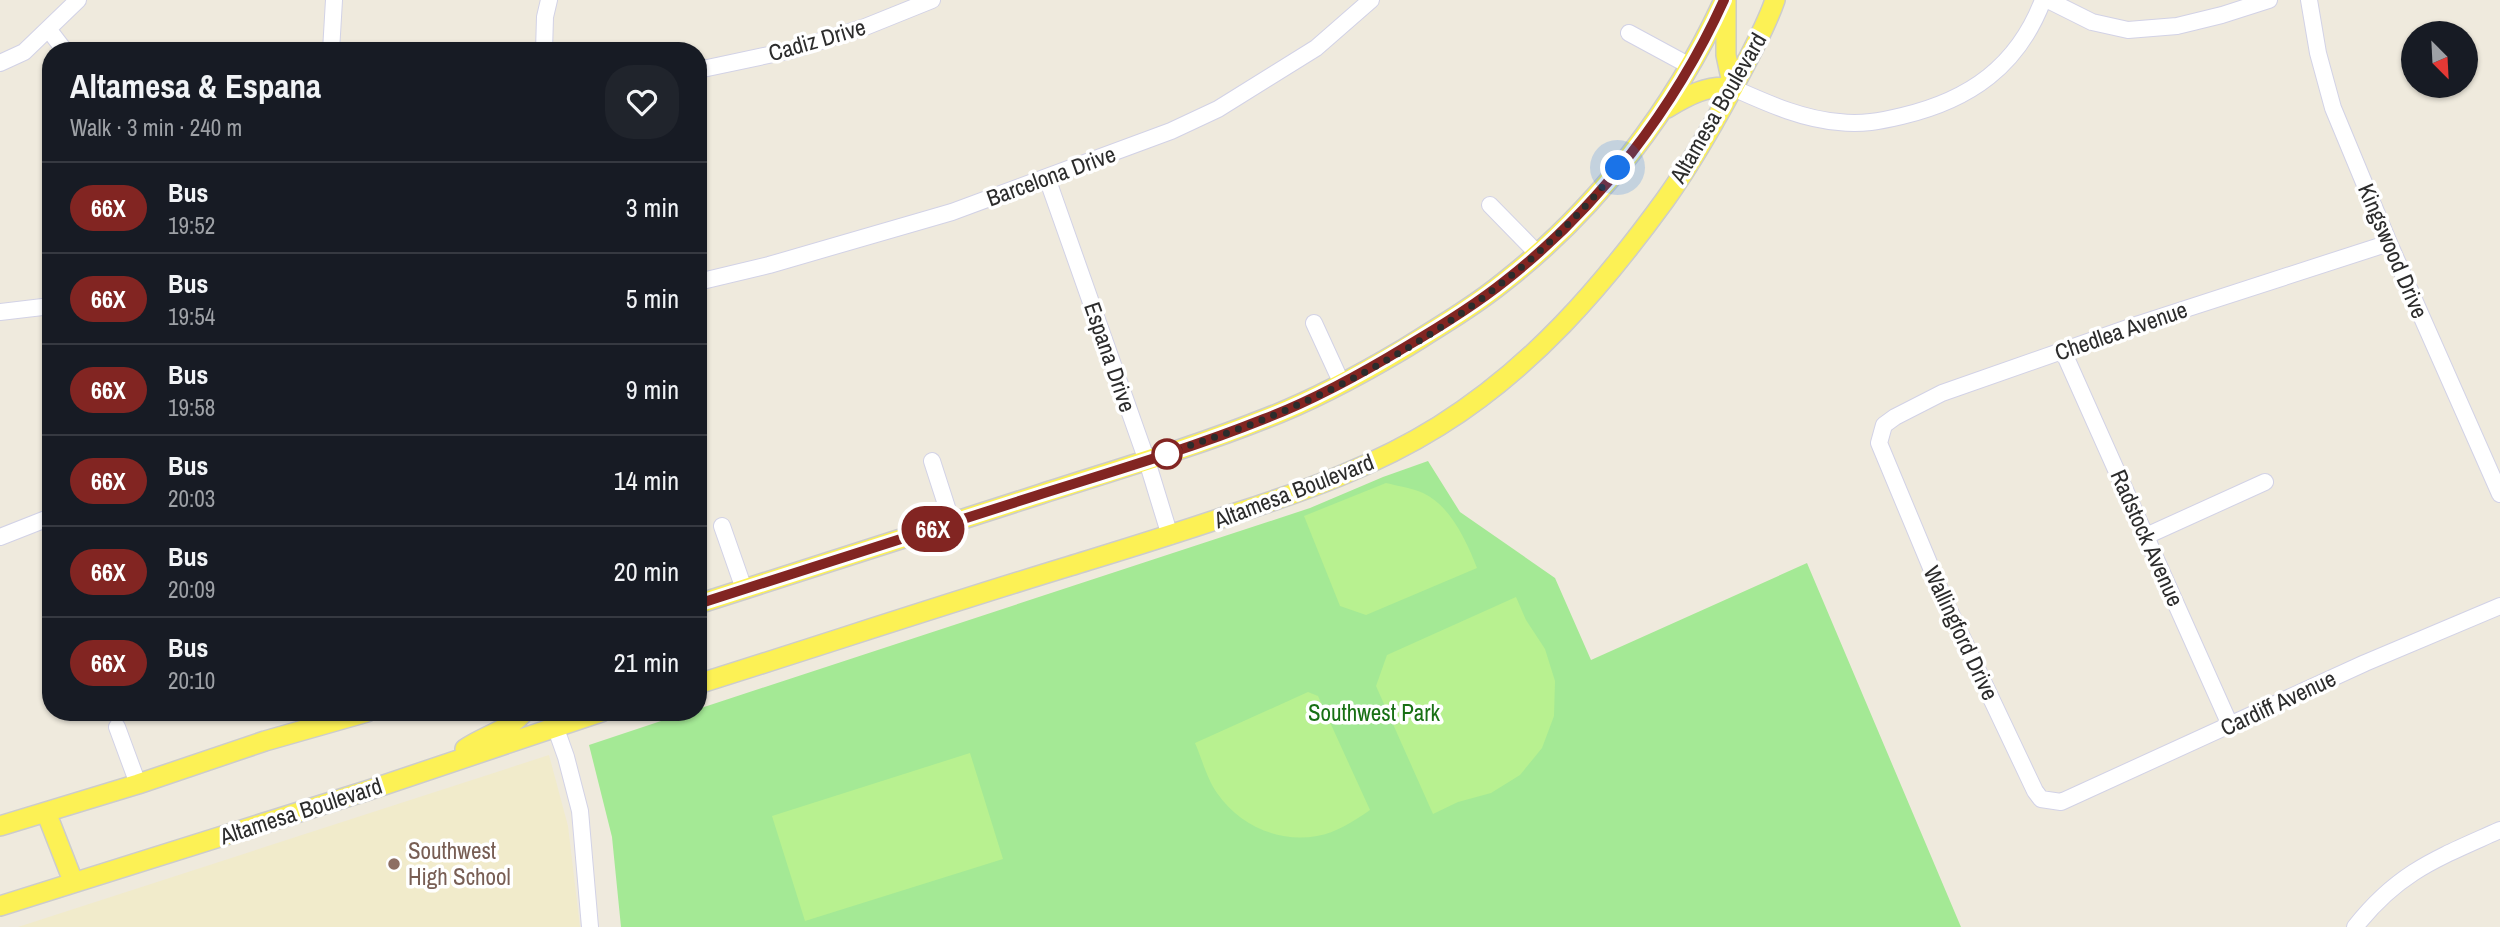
<!DOCTYPE html>
<meta charset="utf-8">
<style>
:root{--surface:#171b24;--page:#20242c;--text:#f1f3f6;--muted:#9ea1a6;--line:#363941}
body{margin:0;font-family:"Archivo Narrow",sans-serif;background:var(--page);color:var(--text);height:100vh;display:flex;flex-direction:column;font-size:26px;white-space:nowrap}
*{box-sizing:border-box;margin:0}
p{font-size:23px;color:var(--muted)}
.icon{flex:none;width:38px;height:38px;fill:none;stroke:currentColor;stroke-width:2;stroke-linecap:round;stroke-linejoin:round}
.map{position:relative;flex:1;overflow:hidden}
.drawer{position:absolute;left:42px;top:42px;width:665px;height:679px;display:flex;flex-direction:column;background:var(--surface);border-radius:28px;box-shadow:0 2px 5px #0004}
.drawer>*{flex:none}
.badge{padding:0 14px;border-radius:23px;font-size:24px;line-height:46px}
.needle{width:46px;rotate:156deg}
.controls{position:absolute;left:2401px;top:21px;display:grid;gap:14px}
.controls a{display:grid;place-items:center;width:77px;height:77px;border-radius:50%;background:var(--surface);box-shadow:0 2px 5px #0004;font-size:35px}
.you{position:absolute;width:35px;height:35px;margin:-18px;border:5px solid #fff;border-radius:50%;background:#1a73e8;box-shadow:0 0 0 10px #1a73e833}
.map>.badge{position:absolute;translate:-50% -50%;box-shadow:0 0 0 4px #fff}
.round{display:grid;place-items:center;flex:none;width:74px;height:74px;border-radius:28px;background:var(--page)}
.head{display:flex;align-items:center;justify-content:space-between;height:119px;padding:0 28px}
h1{font-size:33px;font-weight:700;line-height:52px}
ul{padding:0;list-style:none}
li{display:flex;align-items:center;gap:21px;height:91px;padding:0 28px;border-top:2px solid var(--line)}
li div{flex:1}
li b{display:block;font-size:26px}
li em{font-style:normal}
li .badge{min-width:77px;font-weight:700;text-align:center}
.map>svg:first-child{display:block}
</style>
<div class="map">
<svg width="2500" height="927" viewBox="0 0 2500 927">
<rect width="100%" height="100%" fill="#efeadd"/>
<!-- education -->
<path fill="#f1ebcb" d="M549,755L568,826L580,927H18Z"/>
<!-- green -->
<path fill="#a4e995" d="M1428,461L1460,512L1555,578L1591,660L1807,563L1961,927H621L612,837L589,745L688,712H698V709L1310,508L1383,477Z"/>
<!-- pitch -->
<path fill="#b8f190" d="M1386,483C1398,486 1412,488 1423,493C1450,505 1467,542 1477,568L1366,615L1340,606L1304,516Z
M1516,597L1526,620L1545,649L1555,681L1554,716L1542,748L1520,775L1491,793L1458,802L1433,814L1376,686L1387,655Z
M1308,692L1318,696L1370,810C1354,821 1336,833 1317,836C1278,843 1239,825 1217,793C1207,779 1202,759 1195,743Z
M970,753L1003,859L805,921L772,816Z"/>
<g fill="none" stroke-linecap="round" stroke-linejoin="round">
<defs>
<path id="minor" d="M2048,0L2092,22L2128,30L2177,26L2222,15L2269,0
M2309,0L2318,53L2333,108L2389,243L2500,494
M49,30L65,51
M1629,33L1690,66
M331,51L334,0
M544,51L545,17L549,0
M0,63L24,52L78,0
M698,70L792,50L865,27L932,0
M1733,88C1767,103 1801,119 1839,122C1861,125 1881,121 1902,116C1970,100 2018,66 2043,0
M1047,178L1147,461L1170,536
M1490,205L1537,253
M2389,243L2139,324L1942,393L1895,417L1884,425L1879,443L1944,599L2035,791L2041,799L2061,802L2365,663L2500,606
M698,282L769,265L952,212L1171,131L1218,109L1316,48L1371,0
M0,312L51,306
M1314,323L1342,384
M2063,351L2230,725
M932,461L952,523
M722,526L744,589
M2146,536L2265,482
M0,537L51,517
M550,712L566,757L580,811L590,927
M117,727L138,784
M2355,927C2399,871 2438,858 2500,830"/>
<path id="major" d="M1667,108C1687,96 1708,84 1733,88L1726,55V1
M698,604C812,567 926,530 1041,494C1115,470 1191,448 1264,419C1312,401 1358,376 1402,350C1437,328 1473,307 1505,281C1598,208 1675,107 1724,0
M698,684C822,645 945,604 1070,566C1125,549 1181,532 1236,513C1307,490 1375,466 1439,426C1532,368 1601,288 1665,200C1695,158 1720,113 1744,67C1755,45 1767,24 1775,0
M465,749C483,736 510,730 524,712
M46,812L73,881
M0,826L138,784L265,741L367,712
M0,906L369,790L601,712"/>
</defs>
<!-- minor casing -->
<use href="#minor" stroke="#d2d2e6" stroke-width="18"/>
<!-- major casing -->
<use href="#major" stroke="#ccc" stroke-width="22"/>
<!-- minor -->
<use href="#minor" stroke="#fff" stroke-width="16"/>
<!-- major -->
<use href="#major" stroke="#fcf155" stroke-width="19"/>
</g>
<g fill="none" stroke-linecap="round" stroke-linejoin="round">
<defs>
<path id="line" d="M698,604C810,568 922,532 1035,496C1111,472 1189,449 1264,419C1314,400 1361,374 1407,346C1441,326 1475,305 1505,281C1598,208 1675,108 1724,0"/>
</defs>
<!-- line casing -->
<use href="#line" stroke="#fff" stroke-width="16"/>
<!-- line -->
<use href="#line" stroke="#822522" stroke-width="10"/>
<!-- walk -->
<path stroke="#2c2c2c" stroke-width="7" stroke-dasharray="0 12.6" d="M1167,454C1200,441 1234,432 1267,418C1399,364 1529,281 1618,168"/>
</g>
<!-- markers -->
<circle fill="#fff" stroke="#822522" stroke-width="3.5" cx="1167" cy="454" r="14"/>
<circle fill="#8d6e63" stroke="#fff" stroke-width="2.5" cx="394" cy="864" r="7"/>
<g text-anchor="middle" stroke-width="7" stroke-linejoin="round" paint-order="stroke">
<!-- street labels -->
<g font-size="23" fill="#2c2c2c" stroke="#fff">
<text transform="translate(817 40) rotate(-16)" y="8">Cadiz Drive</text>
<text transform="translate(1718 108) rotate(-60)" y="8">Altamesa Boulevard</text>
<text transform="translate(1051 176) rotate(-20)" y="8">Barcelona Drive</text>
<text transform="translate(2393 251) rotate(67)" y="8">Kingswood Drive</text>
<text transform="translate(2121 331) rotate(-19)" y="8">Chedlea Avenue</text>
<text transform="translate(1110 357) rotate(71)" y="8">Espana Drive</text>
<text transform="translate(1294 491) rotate(-21)" y="8">Altamesa Boulevard</text>
<text transform="translate(2147 538) rotate(66)" y="8">Radstock Avenue</text>
<text transform="translate(1961 633) rotate(65)" y="8">Wallingford Drive</text>
<text transform="translate(2278 703) rotate(-25)" y="8">Cardiff Avenue</text>
<text transform="translate(301 811) rotate(-18)" y="8">Altamesa Boulevard</text>
</g>
<!-- park labels -->
<g font-size="23" fill="#187014" stroke="#fff">
<text x="1374" y="721">Southwest Park</text>
</g>
<!-- education labels -->
<g font-size="23" fill="#785e54" stroke="#fff" text-anchor="start">
<text x="408" y="859">Southwest<tspan x="408" dy="26">High School</tspan></text>
</g>
</g>
</svg>
<div class="controls">
<a><svg class="needle" viewBox="-14 -14 28 28"><path d="M0-13l5 13h-10z" fill="#e53935"/><path d="M0 13l5-13h-10z" fill="#9ea1a6"/></svg></a>
</div>
<div class="you" style="left:1618px;top:168px"></div>
<b class="badge" style="left:933px;top:529px;background:#822522;color:#fff">66X</b>
<section class="drawer">
<div class="head"><div><h1>Altamesa &amp; Espana</h1><p>Walk · 3 min · 240 m</p></div><a class="round"><svg class="icon" aria-label="heart" viewBox="0 0 24 24"><path d="M12 20l-8-8c-3-5 5-10 8-4 3-6 11-1 8 4z"/></svg></a></div>
<ul>
<li><span class="badge" style="background:#822522;color:#fff">66X</span><div><b>Bus</b><p>19:52</p></div><em>3 min</em></li>
<li><span class="badge" style="background:#822522;color:#fff">66X</span><div><b>Bus</b><p>19:54</p></div><em>5 min</em></li>
<li><span class="badge" style="background:#822522;color:#fff">66X</span><div><b>Bus</b><p>19:58</p></div><em>9 min</em></li>
<li><span class="badge" style="background:#822522;color:#fff">66X</span><div><b>Bus</b><p>20:03</p></div><em>14 min</em></li>
<li><span class="badge" style="background:#822522;color:#fff">66X</span><div><b>Bus</b><p>20:09</p></div><em>20 min</em></li>
<li><span class="badge" style="background:#822522;color:#fff">66X</span><div><b>Bus</b><p>20:10</p></div><em>21 min</em></li>
</ul>
</section>
</div>
